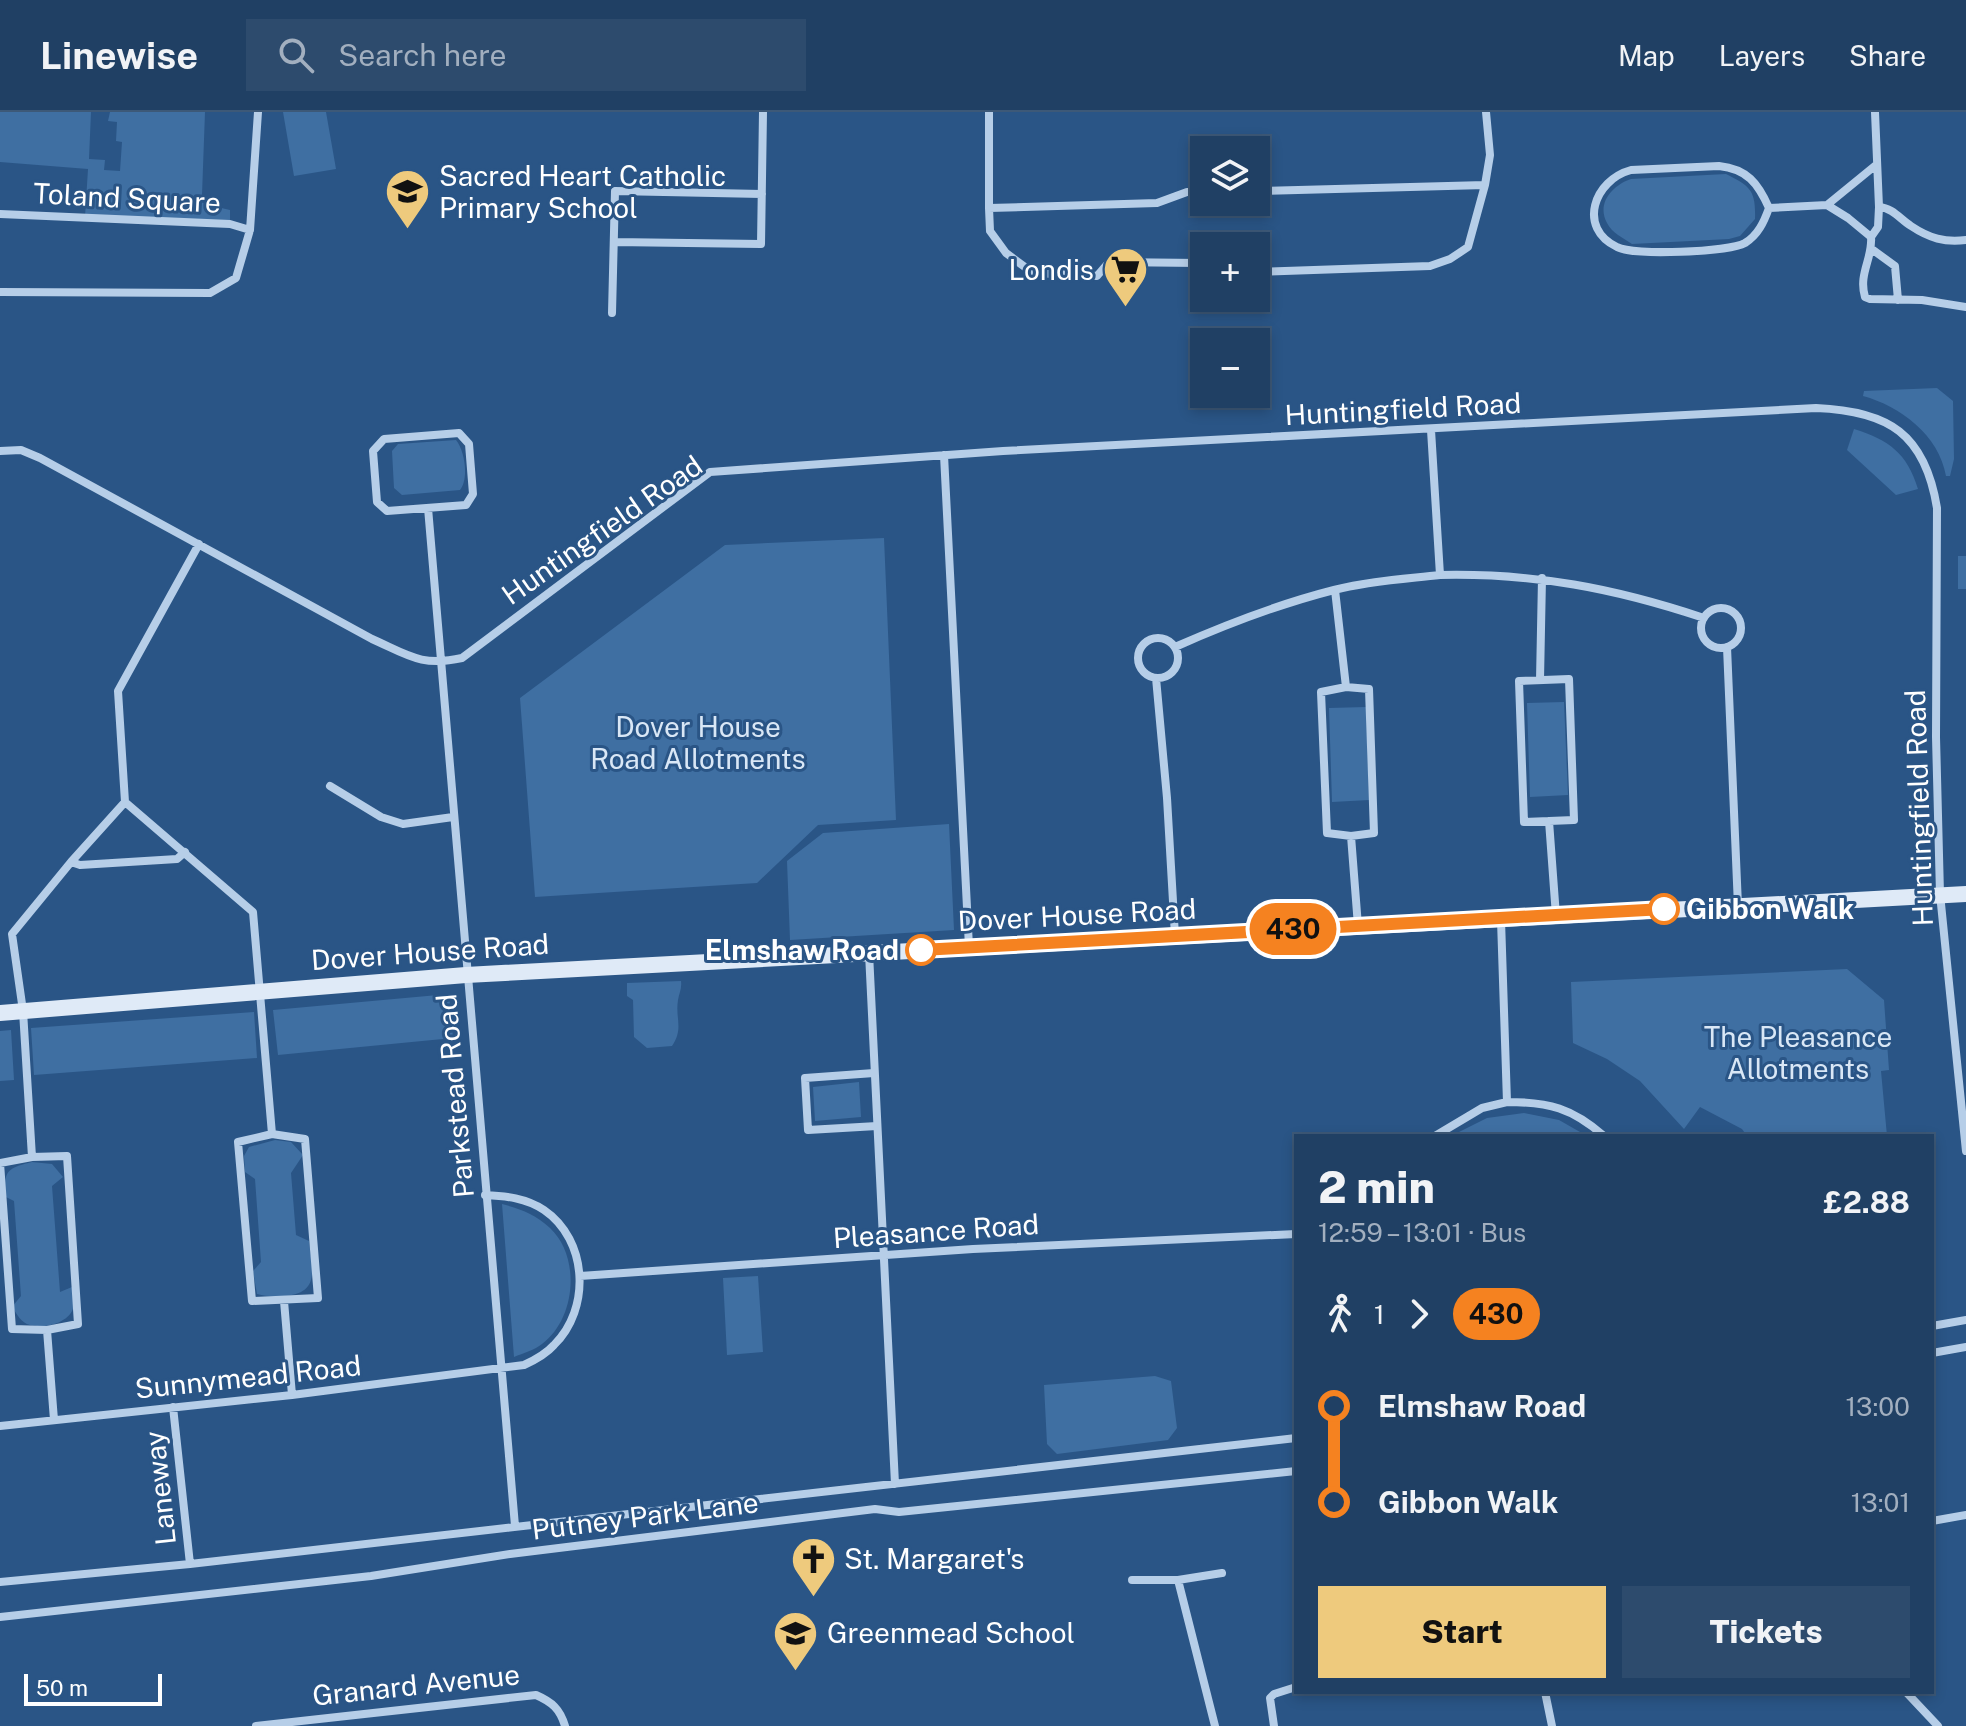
<!DOCTYPE html>
<meta charset="utf-8">
<style>
:root{--surface:#204064;--page:#2d4b6d;--text:#f1f3f6;--muted:#a2afbf;--line:#3d5978;--accent:#eeca7d}
body{margin:0;font-family:"Public Sans",sans-serif;background:var(--page);color:var(--text);height:100vh;display:flex;flex-direction:column;font-size:30px;white-space:nowrap}
*{box-sizing:border-box;margin:0}
p{font-size:26px;color:var(--muted)}
.icon{flex:none;width:44px;height:44px;fill:none;stroke:currentColor;stroke-width:2;stroke-linecap:round;stroke-linejoin:round}
.map{position:relative;flex:1;overflow:hidden}
.drawer{position:absolute;left:1294px;top:1022px;width:640px;height:560px;display:flex;flex-direction:column;background:var(--surface);border-radius:0px;box-shadow:0 4px 12px #0003,0 0 0 2px var(--line)}
.drawer>*{flex:none}
.badge{padding:0 16px;border-radius:26px;font-size:28px;line-height:52px}
.tools{position:absolute;left:1190px;top:24px;display:grid;gap:16px}
.tools a{display:grid;place-items:center;width:80px;height:80px;border-radius:0px;background:var(--surface);box-shadow:0 4px 12px #0003,0 0 0 2px var(--line);font-size:40px}
.scale{position:absolute;left:24px;bottom:20px;width:138px;box-sizing:border-box;padding-left:8px;border:4px solid #fff;border-top:0;font-size:22px;line-height:28px;white-space:nowrap;color:#fff;-webkit-text-stroke:6px #2a5586;paint-order:stroke}
.map>.badge{position:absolute;translate:-50% -50%;box-shadow:0 0 0 4px #fff}
.legs{display:flex;align-items:center;gap:12px;height:88px;padding:0 24px;font-size:26px}
.legs p{margin-inline-start:auto}
.summary{display:flex;align-items:center;justify-content:space-between;height:136px;padding:0 24px}
h1{font-size:44px;font-weight:800;line-height:60px}
.primary-button{display:flex;gap:16px;margin-top:auto;padding:16px 24px}
.primary-button a{flex:1;height:92px;border-radius:0px;background:var(--accent);color:#111;font-size:32px;font-weight:800;line-height:92px;text-align:center}
.primary-button a+a{background:var(--page);color:var(--text)}
ul{padding:0 24px;list-style:none}
li{display:flex;align-items:center;gap:28px;height:96px;font-size:30px}
li i{display:grid;place-items:center;width:12px;height:100%;margin:0 10px;background:currentColor}
li i::after{content:'';width:20px;height:20px;margin:-10px;border:6px solid;border-radius:50%;background:var(--surface)}
li p{margin-inline-start:auto}
li:first-child i{background:linear-gradient(#0000 50%,currentColor 0)}
li:last-child i{background:linear-gradient(currentColor 50%,#0000 0)}
header{display:flex;align-items:center;gap:48px;box-sizing:border-box;height:112px;padding:0 40px;background:var(--surface);border-bottom:2px solid var(--line)}
header strong{font-size:38px}
nav{display:flex;gap:44px;margin-inline-start:auto;font-size:28px}
.search{width:560px;height:72px;background:var(--page);display:flex;align-items:center;gap:20px;box-sizing:border-box;padding:0 28px;border-radius:0px;color:var(--muted);font-size:30px}
.map>svg:first-child{display:block}
</style>
<header>
<strong>Linewise</strong>
<div class="search"><svg class="icon" aria-label="search" viewBox="0 0 24 24"><circle cx="10" cy="10" r="6"/><path d="M15 15l6 6"/></svg>Search here</div>
<nav><a>Map</a><a>Layers</a><a>Share</a></nav>
</header>
<div class="map">
<svg width="1966" height="1614" viewBox="0 0 1966 1614">
<rect width="100%" height="100%" fill="#2a5586"/>
<!-- green -->
<path fill="#3f6fa2" d="M0,0H91L89,47L105,48L104,58L120,59L122,30L116,29L117,10L108,9L110,0H205L202,83L204,92L230,98V112L85,105L88,57L0,50Z
M283,0H326L336,57L294,64Z
M1726,62C1750,74 1756,78 1755,107L1740,124L1729,127L1632,132C1623,126 1612,121 1607,111C1596,91 1613,73 1631,67Z
M1937,276L1953,289L1954,347L1950,364H1946C1939,323 1900,294 1863,284L1864,279Z
M1854,317C1889,328 1907,341 1918,377L1896,383L1847,338Z
M456,328C465,339 469,367 460,378L402,383L394,376L392,339L398,332Z
M884,426L896,708L818,713L757,771L535,785L520,586L725,433Z
M1958,444H1966V477H1958Z
M1564,590L1568,683L1530,685L1527,591Z
M1366,595L1369,688L1332,690L1329,596Z
M949,712L954,818L790,828L787,749L823,721Z
M1847,857L1884,888L1889,958L1881,959L1887,1024H1747L1742,1017L1700,995L1684,1017L1640,969L1607,947L1573,931L1571,870Z
M681,869C682,877 679,881 678,888C675,907 684,916 672,934L647,936L634,925L633,888L627,884V871Z
M449,882L453,926L278,943L273,898Z
M254,900L257,946L34,963L31,916Z
M11,918L14,968L0,969V919Z
M859,970L861,1005L815,1009L813,975Z
M1524,1001L1559,1008L1587,1024H1451L1487,1006Z
M275,1028L291,1030L303,1043L291,1061L296,1123L309,1129C312,1157 321,1181 284,1184C274,1184 267,1185 257,1182L253,1159L261,1150L255,1067L245,1060L244,1044L249,1035Z
M32,1050L52,1052L63,1065L52,1074L60,1180L72,1175C73,1180 75,1189 74,1194C70,1211 45,1217 30,1213C21,1211 17,1202 12,1195L21,1184L14,1089L6,1085C3,1059 7,1056 32,1050Z
M502,1092C521,1097 535,1102 550,1116C581,1145 576,1207 542,1232C535,1238 523,1241 514,1245Z
M758,1164L763,1240L727,1243L723,1166Z
M1155,1264L1171,1269L1177,1316L1168,1328L1057,1342L1047,1332L1044,1273Z"/>
<g fill="none" stroke-linecap="round" stroke-linejoin="round">
<!-- street -->
<path stroke="#b6cee8" stroke-width="8" d="M989,0V96
M1719,54C1747,57 1758,71 1769,96C1764,110 1758,123 1745,131C1729,140 1633,144 1617,135C1577,116 1594,68 1631,58Z
M1485,73L1490,43L1486,0
M1256,79L1485,73L1468,135L1450,147L1430,154L1256,160
M1204,80H1187L1157,91L989,96L990,119L1006,141L1033,161L1097,164L1109,150L1199,151L1204,157
M1827,93L1876,53
M1879,95C1893,96 1900,107 1911,114C1929,126 1945,131 1966,128
M1769,96L1827,93L1848,106L1871,125
M0,102L230,112L250,118L236,166L210,181L0,180
M250,118L258,0
M1871,125C1873,146 1858,162 1865,185L1870,187L1922,188L1966,195
M1871,125L1878,115L1879,95L1875,0
M614,130L761,132L763,0
M1873,138L1895,154L1898,188
M612,201L615,79L762,82
M459,321L469,332L473,382L466,393L387,399L377,390L373,339L384,327Z
M0,339L21,338L40,346L372,527C408,543 421,555 462,546L710,360L1003,339L1816,296C1889,299 1925,322 1937,396L1936,625L1940,782L1966,1039
M944,343L969,835
M428,396L515,1414
M1440,463C1535,461 1614,476 1704,506
M1335,478L1346,575
M1701 516a20 20 0 1 1 40 0a20 20 0 1 1-40 0Z
M1138 546a20 20 0 1 1 40 0a20 20 0 1 1-40 0Z
M1175,535C1227,512 1279,492 1334,478C1369,469 1405,467 1440,463L1431,318
M1727,535L1738,794
M1156,566L1167,686L1175,824
M1569,567L1574,708L1524,710L1519,569Z
M1540,568L1542,466
M1346,575L1369,577L1374,721L1351,724L1327,721L1321,580Z
M330,674L381,705L403,712L453,705
M125,690L253,800L272,1022
M125,690L118,579L199,432
M1549,709L1556,804
M1351,724L1358,814
M71,750L125,690
M869,841L895,1372
M874,961L805,966L808,1018L877,1014
M1507,990C1549,990 1572,996 1604,1024
M272,1022L305,1027L318,1186L252,1189L238,1030Z
M1435,1024L1482,996L1507,990L1501,808
M67,1044L78,1212L47,1218L12,1217L0,1051L32,1045Z
M32,1045L23,899L12,822L71,750L80,753L177,747L185,740
M580,1164L973,1137L1296,1122
M284,1189L292,1283
M1932,1214L1966,1208
M47,1218L54,1308
M1932,1241L1966,1235
M173,1295L190,1452
M0,1314L292,1283L524,1253C535,1248 546,1242 554,1233C591,1197 588,1128 544,1098C526,1086 506,1084 485,1083
M1932,1409L1966,1403
M1132,1468H1178
M0,1470L190,1452L1296,1326
M0,1505L371,1464L510,1442L875,1397L899,1400L1296,1359
M1545,1580L1552,1614
M1906,1580L1938,1614
M256,1614L536,1583C552,1590 560,1597 565,1614
M1215,1614L1178,1468L1222,1461
M1274,1614L1270,1586L1274,1582L1296,1575"/>
<!-- secondary -->
<path stroke="#dfeaf7" stroke-width="16" d="M0,901L466,863L1966,782"/>
</g>
<g fill="none" stroke-linecap="round" stroke-linejoin="round">
<defs>
<path id="line-1" d="M921,838L1664,797"/>
</defs>
<!-- line-1 casing -->
<use href="#line-1" stroke="#fff" stroke-width="18"/>
<!-- line-1 -->
<use href="#line-1" stroke="#f58220" stroke-width="12"/>
</g>
<!-- icons -->
<defs>
<symbol id="school-pin" viewBox="-11 -11 22 30"><path d="M0 17L-7.5 6A9.5 9.5 0 1 1 7.5 6Z" fill="#eeca7d" stroke="#2a5586"/><path d="M0-5L7-2L0 1L-7-2ZM-4 1L0 2.5L4 1V4Q0 6-4 4Z" fill="#111"/></symbol>
<symbol id="supermarket-pin" viewBox="-11 -11 22 30"><path d="M0 17L-7.5 6A9.5 9.5 0 1 1 7.5 6Z" fill="#eeca7d" stroke="#2a5586"/><path d="M-6-5.5h2.5l.6 2H6L4.5 2H-2.5L-4.4-4H-6ZM-1.5 3.2a1.3 1.3 0 1 0 .1 0ZM3 3.2a1.3 1.3 0 1 0 .1 0Z" fill="#111"/></symbol>
<symbol id="church-pin" viewBox="-11 -11 22 30"><path d="M0 17L-7.5 6A9.5 9.5 0 1 1 7.5 6Z" fill="#eeca7d" stroke="#2a5586"/><path d="M-1.2-6h2.4v3.5h3.3v2.4h-3.3V6h-2.4V-.1h-3.3v-2.4h3.3Z" fill="#111"/></symbol>
</defs>
<g fill-rule="evenodd">
<use href="#school-pin" x="382" y="54" width="51" height="69"/>
<use href="#supermarket-pin" x="1100" y="132" width="51" height="69"/>
<use href="#church-pin" x="788" y="1422" width="51" height="69"/>
<use href="#school-pin" x="770" y="1496" width="51" height="69"/>
</g>
<!-- markers -->
<g fill="#fff" stroke="#f58220" stroke-width="4">
<circle cx="1664" cy="797" r="14"/>
<circle cx="921" cy="838" r="14"/>
</g>
<g text-anchor="middle" stroke-width="6" stroke-linejoin="round" paint-order="stroke">
<!-- poi labels -->
<g font-size="28" fill="#fff" stroke="#2a5586" text-anchor="start">
<text x="439" y="74">Sacred Heart Catholic<tspan x="439" dy="32">Primary School</tspan></text>
<text x="1094" y="168" text-anchor="end">Londis</text>
<text x="844" y="1457">St. Margaret's</text>
<text x="827" y="1531">Greenmead School</text>
</g>
<!-- street labels -->
<g font-size="28" fill="#fff" stroke="#2a5586">
<text transform="translate(127 86) rotate(3)" y="10">Toland Square</text>
<text transform="translate(1403 297) rotate(-3)" y="10">Huntingfield Road</text>
<text transform="translate(602 418) rotate(-35)" y="10">Huntingfield Road</text>
<text transform="translate(1919 696) rotate(-92)" y="10">Huntingfield Road</text>
<text transform="translate(1077 803) rotate(-3)" y="10">Dover House Road</text>
<text transform="translate(430 840) rotate(-4)" y="10">Dover House Road</text>
<text transform="translate(455 984) rotate(-95)" y="10">Parkstead Road</text>
<text transform="translate(936 1119) rotate(-4)" y="10">Pleasance Road</text>
<text transform="translate(248 1265) rotate(-6)" y="10">Sunnymead Road</text>
<text transform="translate(160 1376) rotate(-96)" y="10">Laneway</text>
<text transform="translate(645 1404) rotate(-7)" y="10">Putney Park Lane</text>
<text transform="translate(416 1573) rotate(-6)" y="10">Granard Avenue</text>
</g>
<!-- park labels -->
<g font-size="28" fill="#d9e7f6" stroke="#2a5586">
<text x="698" y="625">Dover House<tspan x="698" dy="32">Road Allotments</tspan></text>
<text x="1798" y="935">The Pleasance<tspan x="1798" dy="32">Allotments</tspan></text>
</g>
<!-- stop labels -->
<g font-size="28" font-weight="bold" fill="#fff" stroke="#2a5586" text-anchor="start">
<text x="1686" y="807">Gibbon Walk</text>
<text x="899" y="848" text-anchor="end">Elmshaw Road</text>
</g>
</g>
</svg>
<div class="tools">
<a><svg class="icon" aria-label="layers" viewBox="0 0 24 24"><path d="M12 4l9 5-9 5-9-5zM3 14l9 5 9-5"/></svg></a>
<a>+</a>
<a>−</a>
</div>
<div class="scale">50 m</div>
<b class="badge" style="left:1293px;top:817px;background:#f58220;color:#111">430</b>
<section class="drawer">
<div class="summary"><div><h1>2 min</h1><p>12:59 – 13:01 · Bus</p></div><b>£2.88</b></div>
<div class="legs"><svg class="icon" aria-label="walk" viewBox="0 0 24 24"><circle cx="13" cy="4" r="2"/><path d="M13 8l-2 6 4 7M11 14l-3 7M7 12l3-4h3l4 4"/></svg>1<svg class="icon" aria-label="forward" viewBox="0 0 24 24"><path d="M9 5l7 7-7 7"/></svg><b class="badge" style="background:#f58220;color:#111">430</b></div>
<ul>
<li><i style="color:#f58220"></i><b>Elmshaw Road</b><p>13:00</p></li>
<li><i style="color:#f58220"></i><b>Gibbon Walk</b><p>13:01</p></li>
</ul>
<div class="primary-button"><a>Start</a><a>Tickets</a></div>
</section>
</div>
